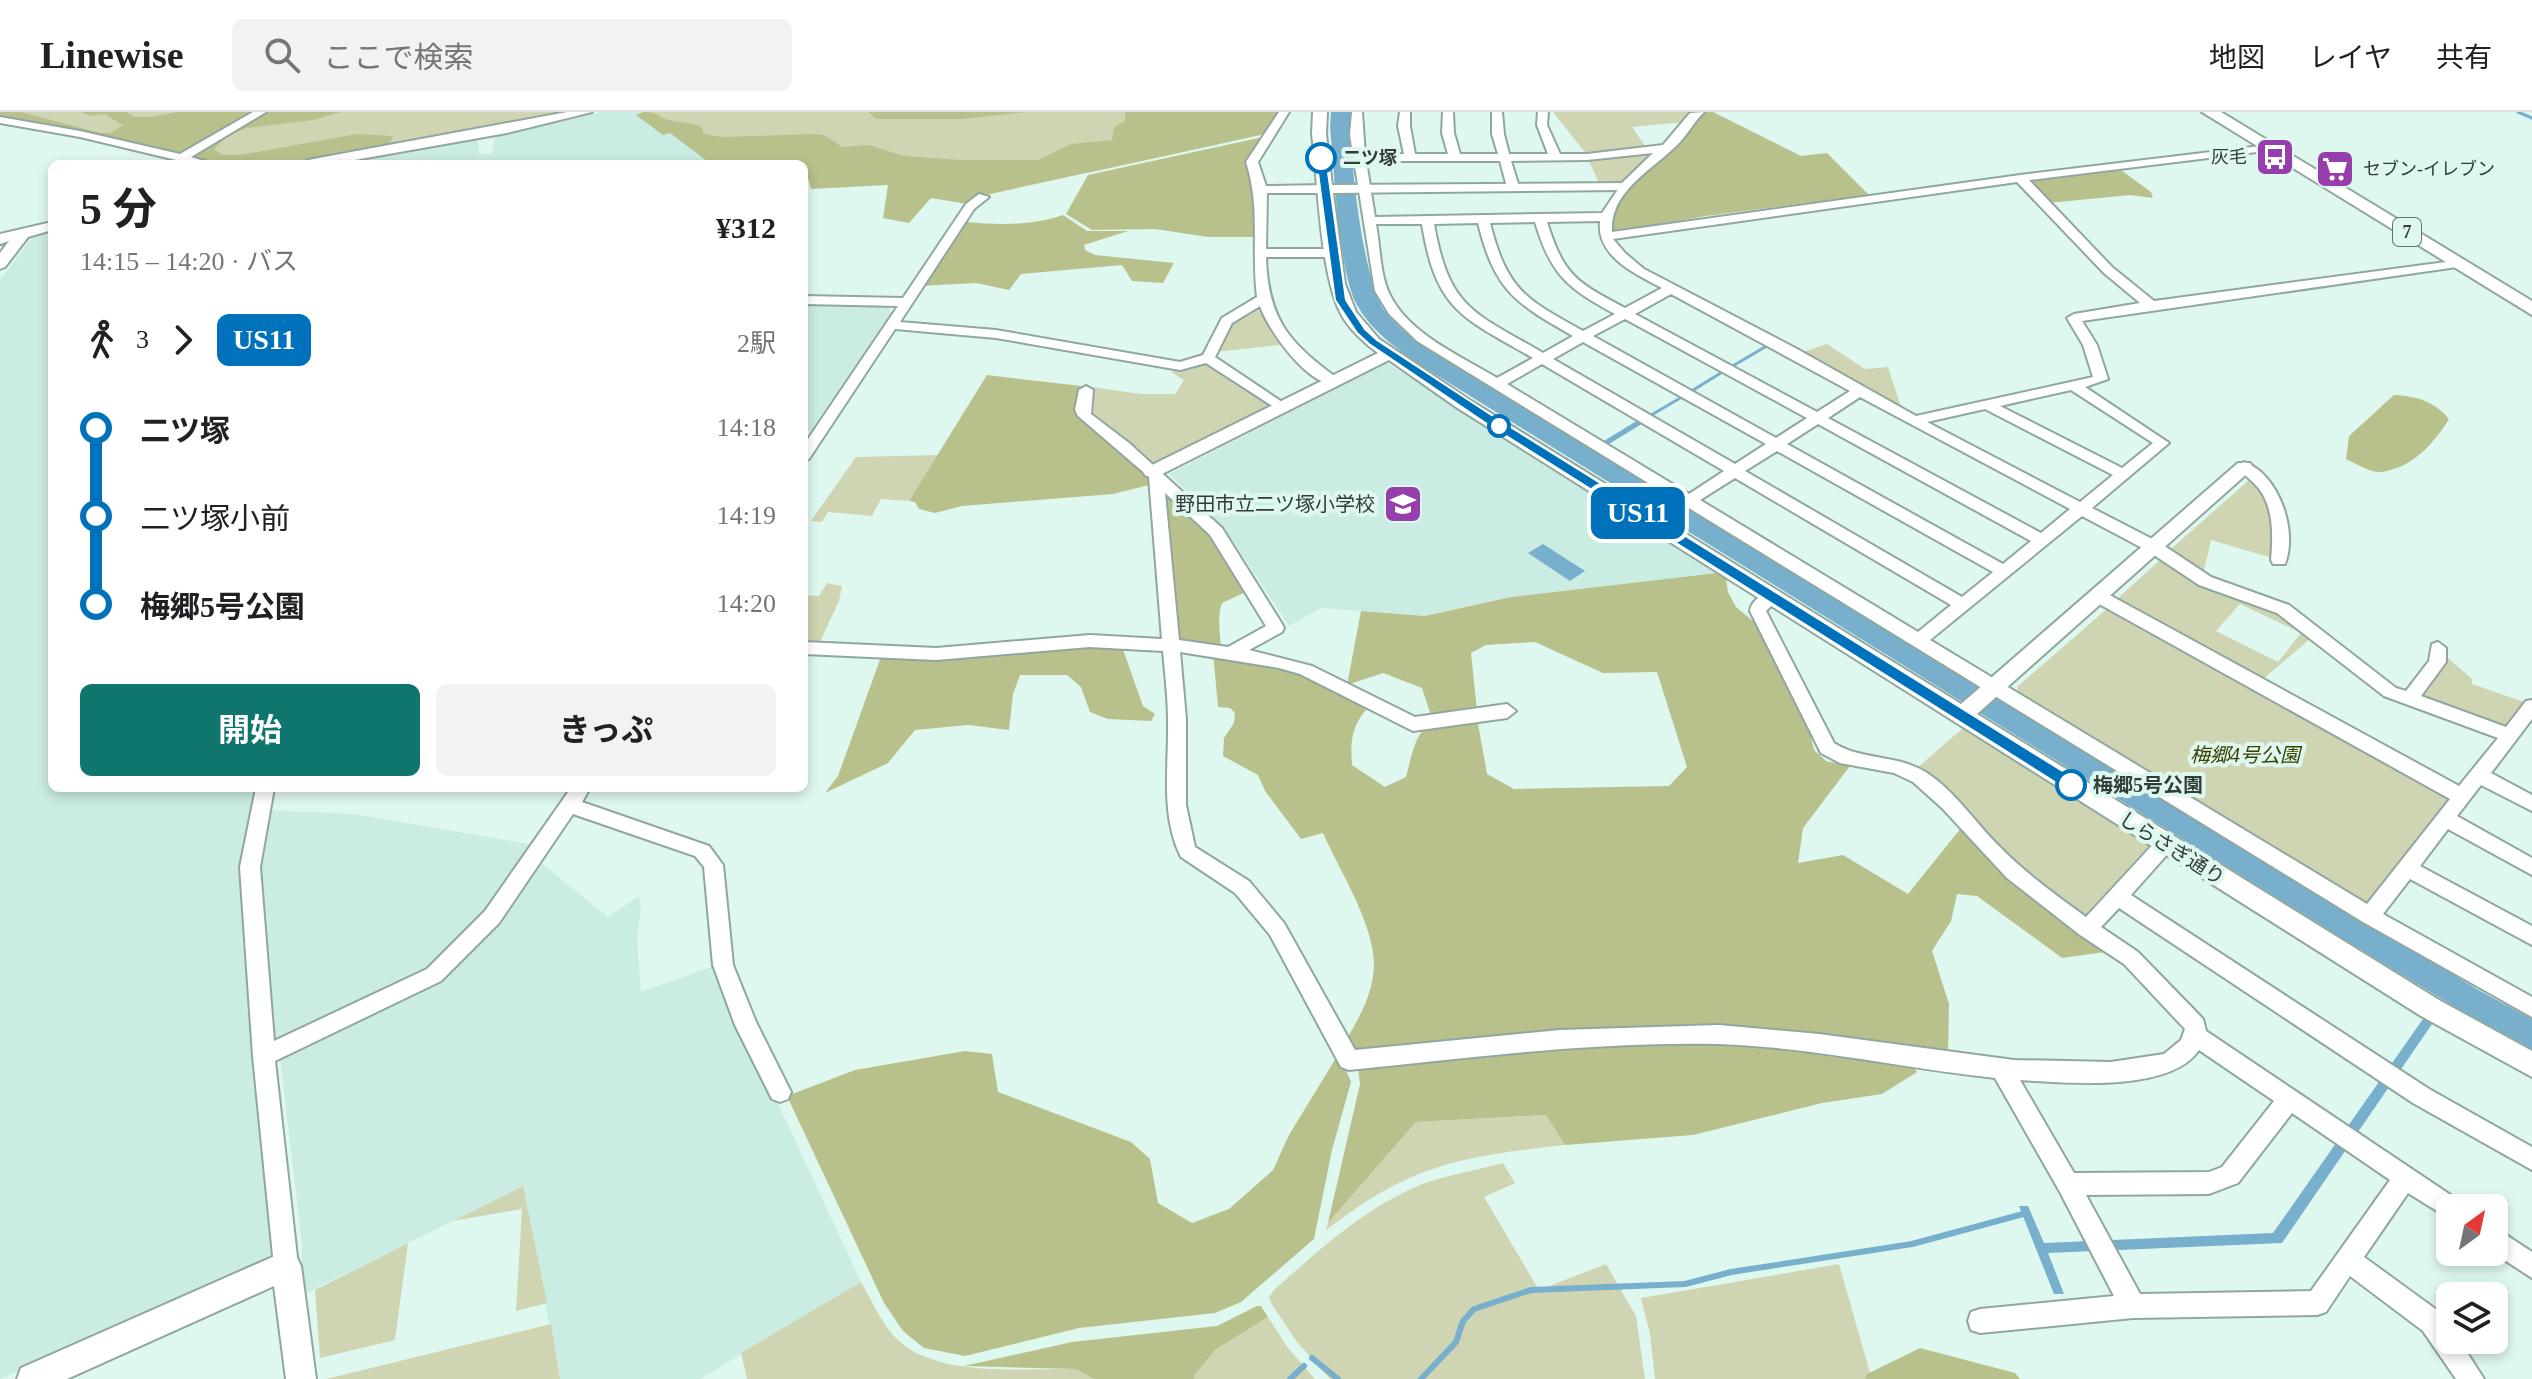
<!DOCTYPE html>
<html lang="ja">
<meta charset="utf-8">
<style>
:root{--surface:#fff;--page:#f2f2f2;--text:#202124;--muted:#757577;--line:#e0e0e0;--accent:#0f766e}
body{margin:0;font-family:"Times New Roman","Noto Sans JP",serif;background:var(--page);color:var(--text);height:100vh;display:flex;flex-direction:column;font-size:30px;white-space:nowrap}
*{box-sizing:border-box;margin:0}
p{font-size:26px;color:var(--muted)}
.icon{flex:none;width:44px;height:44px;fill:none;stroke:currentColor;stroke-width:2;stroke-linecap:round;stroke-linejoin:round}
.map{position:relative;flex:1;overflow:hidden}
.sheet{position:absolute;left:48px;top:48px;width:760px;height:632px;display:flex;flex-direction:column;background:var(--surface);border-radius:12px;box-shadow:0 4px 12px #0003}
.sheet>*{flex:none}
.badge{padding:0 16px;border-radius:12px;font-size:28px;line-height:52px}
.needle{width:52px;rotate:33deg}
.fabs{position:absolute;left:2436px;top:1082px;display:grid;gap:16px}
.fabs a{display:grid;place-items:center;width:72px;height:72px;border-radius:12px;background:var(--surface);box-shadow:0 4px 12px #0003;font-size:40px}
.map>.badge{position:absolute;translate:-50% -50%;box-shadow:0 0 0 4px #fff}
.legs{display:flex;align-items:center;gap:12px;height:88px;padding:0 32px;font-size:26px}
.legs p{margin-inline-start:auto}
.head{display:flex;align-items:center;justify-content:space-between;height:136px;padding:0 32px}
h1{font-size:44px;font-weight:700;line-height:60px}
.action{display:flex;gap:16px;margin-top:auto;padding:16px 32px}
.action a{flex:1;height:92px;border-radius:12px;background:var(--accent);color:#fff;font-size:32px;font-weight:700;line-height:92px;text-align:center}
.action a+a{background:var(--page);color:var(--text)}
ul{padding:0 32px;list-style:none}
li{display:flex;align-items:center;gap:28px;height:88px;font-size:30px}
li i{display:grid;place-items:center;width:12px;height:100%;margin:0 10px;background:currentColor}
li i::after{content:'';width:20px;height:20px;margin:-10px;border:6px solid;border-radius:50%;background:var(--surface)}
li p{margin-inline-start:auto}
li:first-child i{background:linear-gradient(#0000 50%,currentColor 0)}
li:last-child i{background:linear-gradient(currentColor 50%,#0000 0)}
header{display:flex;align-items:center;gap:48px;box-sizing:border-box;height:112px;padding:0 40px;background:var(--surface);border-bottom:2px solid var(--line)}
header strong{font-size:38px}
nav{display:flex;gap:44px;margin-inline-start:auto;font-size:28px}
.search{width:560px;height:72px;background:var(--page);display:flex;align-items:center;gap:20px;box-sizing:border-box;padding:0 28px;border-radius:12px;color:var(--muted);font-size:30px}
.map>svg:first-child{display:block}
</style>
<header>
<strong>Linewise</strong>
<div class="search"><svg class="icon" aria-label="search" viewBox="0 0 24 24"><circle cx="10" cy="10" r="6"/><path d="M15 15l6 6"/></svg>ここで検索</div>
<nav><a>地図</a><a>レイヤ</a><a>共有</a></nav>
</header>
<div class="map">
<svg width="2532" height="1267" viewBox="0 0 2532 1267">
<rect width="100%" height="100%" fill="#dff8ef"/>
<!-- built -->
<path fill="#cbece2" d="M603,0H643L637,3L670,21L711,52H344L478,27L479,42H492L494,25Z
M52,118V676H256L241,761L257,953L252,955L272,1141L266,1148L172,1189V1194L0,1267V168L30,128Z
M804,191L887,192L892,202L815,320L804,318Z
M1386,251L1390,253L1717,461L1511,485L1425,504L1321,496L1289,514L1225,417L1169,362Z
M267,698L354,702L535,733L482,805L430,855L273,930L258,755Z
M540,750L608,805L639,784L641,798L637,825L641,880L714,854L861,1170L700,1267H560L522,1075L302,1183V1132L280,945L442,867Z"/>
<!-- green -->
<path fill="#cfd5b3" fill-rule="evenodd" d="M0,0H257L185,40Z
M265,0H568C507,13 447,24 386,35C323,46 254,65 192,42Z
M643,0H1279L1265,22L1088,61L783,41L706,48Z
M1553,0H1693L1684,10L1632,15L1645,34L1587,43Z
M1646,39L1652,42L1622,69H1598L1588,47Z
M1251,197L1260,199L1280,233L1215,240L1232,211Z
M1827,232L1865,257L1888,255L1900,292L1908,302L1800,241Z
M1206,252L1269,293L1268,297L1161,352L1149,351L1087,299L1092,275L1141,282H1175L1184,268L1171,260Z
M939,343L909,389L881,387L872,404L828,400L822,410L811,409L856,345Z
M2250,367C2274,392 2272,413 2272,446L2211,428L2203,463L2170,438Z
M2162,446L2280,500L2311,526L2261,569L2115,489ZM2240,492L2301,521L2278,550L2216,519Z
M827,471L842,474L839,489L818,534H804V483L819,484Z
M2109,495L2444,680L2448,687L2367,790L2019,582L2017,575Z
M2448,546L2472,567V572L2524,590L2505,615L2423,586L2421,583L2445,555Z
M1963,616L2149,734L2083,807L2032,768L1916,657Z
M1546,1003L1565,1033C1508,1039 1444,1046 1393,1074C1369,1086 1348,1102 1326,1118L1328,1111L1416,1010Z
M1503,1051L1515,1071L1484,1085L1539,1178L1606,1152L1636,1204L1645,1267H1330L1297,1230L1271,1191L1269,1185L1274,1178C1321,1136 1371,1090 1431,1069C1455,1062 1480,1057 1503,1051Z
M523,1074L547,1191L516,1199L522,1097L453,1109Z
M408,1131L395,1228L320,1246L315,1178Z
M1839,1152L1870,1261L1865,1267H1655L1650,1222L1641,1186Z
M861,1170C871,1187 880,1208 893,1223C932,1267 1021,1256 1076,1257L1094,1267H747L741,1241Z
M1268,1205L1288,1236L1315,1267H1195L1194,1264L1215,1238Z
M551,1212L560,1267H326Z"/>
<!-- forest -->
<path fill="#b8c18b" d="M0,0H21L100,21H111L123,13L104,2L91,4L81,0H127L134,5H150L177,0H257L177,42L0,6Z
M265,0H341L313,8L247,16L227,24L214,37L223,43H240L357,22L393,24L388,34C322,46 257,61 191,46Z
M643,0C658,0 657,5 669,8C681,12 690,8 702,16L704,22L723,25L814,22L824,23L842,35L869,33L904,44L961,48H1038L1071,32L1112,28L1114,15L1125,9V0H1279L1265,22L981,84L967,92L931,86L909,111L883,106L888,73L811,77L804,52H711L670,21L663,23L636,3Z
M869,0H1026L963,7H876Z
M1702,0H1713L1801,44L1827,41L1869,83L1706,104L1611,121C1609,105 1617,92 1625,79Z
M1263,25L1248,47L1256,81V125H1208L1155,117L1092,118L1066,102L1088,63Z
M2118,56L2151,80L2153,86L2130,83L2048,91L2025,67Z
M1063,103L1087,119H1128L1084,133L1085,138L1095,143L1174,151L1163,171L1132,169L1122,153L1021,162L1009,178L976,171L921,174L965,110C1000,113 1030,114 1063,103Z
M987,263L1081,274L1075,299C1079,308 1140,356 1153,368V372L1113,382L962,394L935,401L919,397L915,390L909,389Z
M2394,283C2416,284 2434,289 2449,307C2434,331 2413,356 2381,360C2371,361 2355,351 2346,347L2349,324Z
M1160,376L1208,423L1246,480L1222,491C1217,504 1220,521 1221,535L1173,530Z
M1717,461L1726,467L1728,480L1736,495L1759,514L1807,607L1814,638L1826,649L1850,654L1803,716L1798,751L1843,743L1908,782L1961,716C2006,763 2051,803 2105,840L2062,846L1977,784L1957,782L1951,809L1932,839L1949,892L1948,945L1768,922L1355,941L1346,928C1360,905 1373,881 1374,854C1375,814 1339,757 1323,721L1301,727L1265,679L1258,663L1223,644L1224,626L1234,611L1235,601L1230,596L1218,595L1213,540L1279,552L1370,593C1352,613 1350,627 1352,653L1385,675L1406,665C1421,606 1419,616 1477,606L1487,662L1514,677L1669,674L1687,655L1657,560L1603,561L1535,530L1486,533L1471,541L1477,599L1432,607L1422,576L1383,561L1347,573L1361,499L1425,504L1511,485Z
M1121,532L1143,594L1155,602L1151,609L1108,607L1090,600L1081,575L1067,563H1020L1013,582L1009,618L968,613L915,618L888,651L825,681L838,664L882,542Z
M1771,929L1912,953L1917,960L1882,982L1822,991L1693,1023L1565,1033L1546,1003L1416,1010L1328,1111L1360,972L1358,956L1502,935Z
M965,939L992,942L998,980L1131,1030L1150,1047L1158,1091L1192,1111L1229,1097L1273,1058L1289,1023L1339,941L1351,970L1332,1038L1314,1127L1241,1190L1215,1201L1079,1216L965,1244L924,1236L903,1219L884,1191L787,984L855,958Z
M1257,1194H1261L1268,1205L1215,1238L1194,1264L1195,1267H1094L1076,1257L964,1254L1072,1230L1217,1214Z
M1920,1236L2015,1261L2020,1267H1865L1867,1262Z"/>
<!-- water -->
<path fill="#77afcd" d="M1331,0H1351C1348,38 1363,168 1384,198C1406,227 1441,245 1471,264L2480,879L2532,907V937L2455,895L2350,831L1430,259C1403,241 1374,223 1357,193C1339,163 1334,55 1330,15Z
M1543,432L1585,459L1570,469L1528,441Z
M2423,907L2432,912L2282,1131L2048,1141L2064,1182H2054L2019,1094H2028L2044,1131L2273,1121Z"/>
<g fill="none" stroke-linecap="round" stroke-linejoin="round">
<!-- stream-far2 -->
<path stroke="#77afcd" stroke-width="3" d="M2518,0L2532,6
M1731,255L1770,232
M1690,280L1724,259
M1648,305L1682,285
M1637,312L1640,310"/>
<!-- stream-far1 -->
<path stroke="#77afcd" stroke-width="5" d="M1604,332L1640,310"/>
<!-- stream -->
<path stroke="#77afcd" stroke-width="6" d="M1312,1246L1338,1267
M1290,1267L1304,1254
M1421,1267L1456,1230L1463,1209L1474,1197L1531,1178L1685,1172L1731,1160L1912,1132L2027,1101"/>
<defs>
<path id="minor" d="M253,0H266L191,45L214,52H193L80,25L0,11V5L80,19L180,42Z
M1279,0H1289L1258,50L1266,74L1325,73L1331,77L1325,81H1267L1266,137H1332L1338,141L1332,145H1266C1268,207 1288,230 1337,266V272C1309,276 1268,218 1260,194L1232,211L1215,245L1285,292L1287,295L1280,299L1206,251L1180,258L996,226L895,217L809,347L804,349V333L898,194L804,192V184L903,186L966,92L979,82L989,85L974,97L900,210L996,218L1180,250L1203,243L1222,206L1257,185C1251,138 1261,96 1246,50Z
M1352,0H1362L1365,43L1404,42L1398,14L1400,0H1410V14L1415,42H1448L1442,21L1443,0H1453L1454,21L1460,42H1498L1492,22V0H1502L1504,22L1509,42H1548L1537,13L1538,0H1548L1547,13L1560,42H1587L1663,33L1690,1L1704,0C1695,9 1689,20 1680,30C1656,56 1609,78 1612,120L2020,63L2269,33L2275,36L2273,38L2029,68L2112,155L2154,189L2461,148V154L2457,155L2082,209L2097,233L2108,267L2085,275L2169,331L2092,396L2160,431L2211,465L2289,493L2396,576L2406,579L2429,549L2432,532L2438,530L2446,536V550L2421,584L2506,615L2526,589L2532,588V607L2491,661L2532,683V699L2481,673L2457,704L2532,746V763L2448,717L2420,754L2532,814V833L2410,767L2383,802L2532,885V905L2363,810L1417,229L1389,202L1375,179L1350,23ZM1653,41L1623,70L1602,101L1375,105L1366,49H1500L1507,75L1513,79L1519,75L1511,49L1587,48ZM2017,70L2104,161L2140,191L2074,202L2067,206L2083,233L2093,265L1916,304L1797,237L1644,157L1625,141L1613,127ZM1600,109C1596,144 1635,162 1662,176L1625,196C1576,170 1564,164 1547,110ZM1535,110C1551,163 1567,176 1615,202L1583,219C1525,187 1507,178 1490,111ZM1478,111C1495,179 1515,191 1573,224L1543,241C1473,200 1449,197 1434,112ZM1376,112H1422C1436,199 1462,205 1533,246L1497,266C1461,244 1408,222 1389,181C1380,162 1380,133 1376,112ZM1671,182L1850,279L1817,300L1635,202ZM1625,207L1807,306L1776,326L1593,224ZM1583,230L1766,332L1735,352L1553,247ZM1542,252L1724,359L1689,382L1507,272ZM2071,278L2153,331L2122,356L2000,294ZM1860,285L2070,397L2041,421L1828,306ZM1985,297L2113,363L2080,390L1927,310ZM1818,312L2031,429L2003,452L1787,332ZM1777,339L1993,460L1962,485L1745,359ZM1735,366L1951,493L1918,520L1700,388ZM2082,404L2148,439L2199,473L2277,501L2384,584L2498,626L2459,674L2104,480H2092L2090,484L2092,488L2450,687L2367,792L1930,528Z
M1086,274L1093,278L1091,302L1129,331L1222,416L1282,512L1284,516L1282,520L1249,538L1312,554L1415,605L1507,592L1516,599L1507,606L1413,619L1300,562L1279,556L1180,540L1186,607V693L1195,735L1249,769L1284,811L1355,938L1560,918L1719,913L1819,922L2014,948L2111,950L2164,942L2181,928L2185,917L2124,852L2080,823L2007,766L1942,696L1913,670L1894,661L1840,651L1821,641L1750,499C1751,488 1766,478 1778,481L1780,485L1766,499L1834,631C1862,649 1898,642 1927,661C1956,680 1975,711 2000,735C2026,762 2056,783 2086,805L2158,727H2172L2175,732L2172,737L2131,783L2429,977L2532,1035V1058L2413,991L2119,796L2101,815L2138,840L2203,907L2206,919L2458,1088L2462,1096H2450V1107L2408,1081L2364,1145L2441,1201L2450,1215V1228H2459L2484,1267H2456L2423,1219L2350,1164L2326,1200L2317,1203L2133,1206L1980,1221L1971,1218L1968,1209L1971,1200L1980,1197L2114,1184L2060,1080L1995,966C1902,956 1811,935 1718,932C1594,929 1472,946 1349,958L1341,955L1270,823L1235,781L1181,745C1160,704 1169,654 1168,609C1168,585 1165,562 1163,539L1090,535L936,548L804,542V530L936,536L1090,523L1162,527L1149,365L1078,304L1075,298L1079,278ZM1165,381L1210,423L1266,514L1228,535L1179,528ZM2199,938L2274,989L2222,1055L2209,1060L2074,1061L2020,968C2066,971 2170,981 2199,938ZM2292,1001L2390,1068L2311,1179L2140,1182L2086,1083L2209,1082L2238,1071Z
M2244,350C2279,362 2298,419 2285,452H2273L2271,448C2273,425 2274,398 2260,378C2253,369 2244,363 2237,355Z
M256,676H274L260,755L274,929L427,857L485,799L571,676H590L582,690L709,734L723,753L733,853L756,910L791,980L788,987L780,990L772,987L735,913L713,853L704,755L695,744L573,702L499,811L441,869L275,949L298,1154L294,1162L286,1166L278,1162L274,1154L253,944L240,755Z
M2494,1115L2532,1140V1166L2492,1140Z"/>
<path id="tertiary" d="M567,0H592L507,21L332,52H301L308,48Z
M1313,0H1327L1326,22L1332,73L1629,71L1631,74L1624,78L1333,81L1345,172L1356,200L1379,227L1468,287L1961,592L2238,351H2250L2253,355L2250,359L1977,602L2439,888L2532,939V965L2421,904L1456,295L1389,248L1158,364H1146L1143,360L1146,356L1378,241C1364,231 1347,215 1340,200C1320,160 1318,69 1312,22Z
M52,110V118L28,125L5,155L0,157V141L9,129L0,132V122Z
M286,1139L296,1144L301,1154L316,1267H286L274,1174L67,1267H17L21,1256Z"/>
<path id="primary" d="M2202,0H2221L2532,189V203Z"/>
</defs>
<!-- minor casing -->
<use href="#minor" stroke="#90a79f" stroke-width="4"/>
<!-- tertiary casing -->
<use href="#tertiary" stroke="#90a79f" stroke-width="4"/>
<!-- primary casing -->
<use href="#primary" stroke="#90a79f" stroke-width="4"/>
<!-- minor -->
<use href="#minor" fill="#fff" fill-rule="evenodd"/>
<!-- tertiary -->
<use href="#tertiary" fill="#fff" fill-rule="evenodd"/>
<!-- primary -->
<use href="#primary" fill="#fff" fill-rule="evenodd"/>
</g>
<!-- line-1 -->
<path fill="#0072bc" stroke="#fff" stroke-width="2" d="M1321,43L1326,46L1346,188L1365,217L1377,228L1493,304L2077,668V677H2066L1484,310L1369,232L1357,221L1335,188L1316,46Z"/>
<!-- icons -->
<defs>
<symbol id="bus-square" viewBox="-11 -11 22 22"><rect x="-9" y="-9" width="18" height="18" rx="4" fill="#963fac" stroke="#dff8ef"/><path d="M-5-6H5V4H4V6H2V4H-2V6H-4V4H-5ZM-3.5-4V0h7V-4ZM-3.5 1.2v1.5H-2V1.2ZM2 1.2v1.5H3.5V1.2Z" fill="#fff"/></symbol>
<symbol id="supermarket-square" viewBox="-11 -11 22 22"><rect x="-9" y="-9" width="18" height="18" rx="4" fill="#963fac" stroke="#dff8ef"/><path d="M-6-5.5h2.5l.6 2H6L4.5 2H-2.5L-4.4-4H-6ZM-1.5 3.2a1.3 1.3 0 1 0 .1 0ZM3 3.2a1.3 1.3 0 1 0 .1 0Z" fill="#fff"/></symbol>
<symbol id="school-square" viewBox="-11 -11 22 22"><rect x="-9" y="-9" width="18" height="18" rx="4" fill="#963fac" stroke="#dff8ef"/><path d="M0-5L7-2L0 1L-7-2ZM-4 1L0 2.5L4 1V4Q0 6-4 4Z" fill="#fff"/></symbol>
</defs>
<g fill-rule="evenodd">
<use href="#bus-square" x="2253" y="23" width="44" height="44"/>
<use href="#supermarket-square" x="2313" y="35" width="44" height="44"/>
<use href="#school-square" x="1381" y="370" width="44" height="44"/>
</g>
<!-- markers -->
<g fill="#fff" stroke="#0072bc" stroke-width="4">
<circle cx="1321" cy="46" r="14"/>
<circle cx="1499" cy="314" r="10"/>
<circle cx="2071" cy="673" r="14"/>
</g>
<g text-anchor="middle" stroke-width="8" stroke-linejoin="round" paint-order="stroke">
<!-- far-poi labels -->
<g font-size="18" fill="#323c39" stroke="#dff8ef" text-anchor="end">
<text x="2247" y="51">灰毛</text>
<text x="2363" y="63" text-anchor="start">セブン-イレブン</text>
</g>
<!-- far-stop labels -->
<g font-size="18" font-weight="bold" fill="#323c39" stroke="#dff8ef" text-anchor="start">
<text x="1343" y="52">二ツ塚</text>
</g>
<!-- shield labels -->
<rect fill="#dff8ef" stroke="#667470" stroke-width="2" x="2393" y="106" width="28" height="28" rx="6"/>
<g font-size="18" font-weight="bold" fill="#323c39">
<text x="2407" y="126">7</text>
</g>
<!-- poi labels -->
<g font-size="20" fill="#323c39" stroke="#dff8ef" text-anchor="end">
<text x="1375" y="399">野田市立二ツ塚小学校</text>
</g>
<!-- park labels -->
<g font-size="20" font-style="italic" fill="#3a4000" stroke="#dff8ef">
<text x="2245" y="650">梅郷4号公園</text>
</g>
<!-- stop labels -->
<g font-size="20" font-weight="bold" fill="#323c39" stroke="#dff8ef" text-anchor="start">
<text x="2093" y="680">梅郷5号公園</text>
</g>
<!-- street labels -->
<g font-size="20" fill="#323c39" stroke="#dff8ef">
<text transform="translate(2172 736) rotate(32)" y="7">しらさぎ通り</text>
</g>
</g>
</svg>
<div class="fabs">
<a><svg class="needle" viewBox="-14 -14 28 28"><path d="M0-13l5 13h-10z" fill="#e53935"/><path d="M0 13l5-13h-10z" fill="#757577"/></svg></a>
<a><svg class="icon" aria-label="layers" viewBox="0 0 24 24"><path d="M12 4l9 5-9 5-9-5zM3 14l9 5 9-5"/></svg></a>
</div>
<b class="badge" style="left:1638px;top:401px;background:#0072bc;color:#fff">US11</b>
<section class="sheet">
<div class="head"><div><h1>5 分</h1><p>14:15 – 14:20 · バス</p></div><b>¥312</b></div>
<div class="legs"><svg class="icon" aria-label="walk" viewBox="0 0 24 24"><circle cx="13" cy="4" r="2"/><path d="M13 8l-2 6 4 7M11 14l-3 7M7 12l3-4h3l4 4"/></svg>3<svg class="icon" aria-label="forward" viewBox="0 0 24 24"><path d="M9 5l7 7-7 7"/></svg><b class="badge" style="background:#0072bc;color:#fff">US11</b><p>2駅</p></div>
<ul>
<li><i style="color:#0072bc"></i><b>二ツ塚</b><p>14:18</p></li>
<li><i style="color:#0072bc"></i><span>二ツ塚小前</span><p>14:19</p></li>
<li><i style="color:#0072bc"></i><b>梅郷5号公園</b><p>14:20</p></li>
</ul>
<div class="action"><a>開始</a><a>きっぷ</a></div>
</section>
</div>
